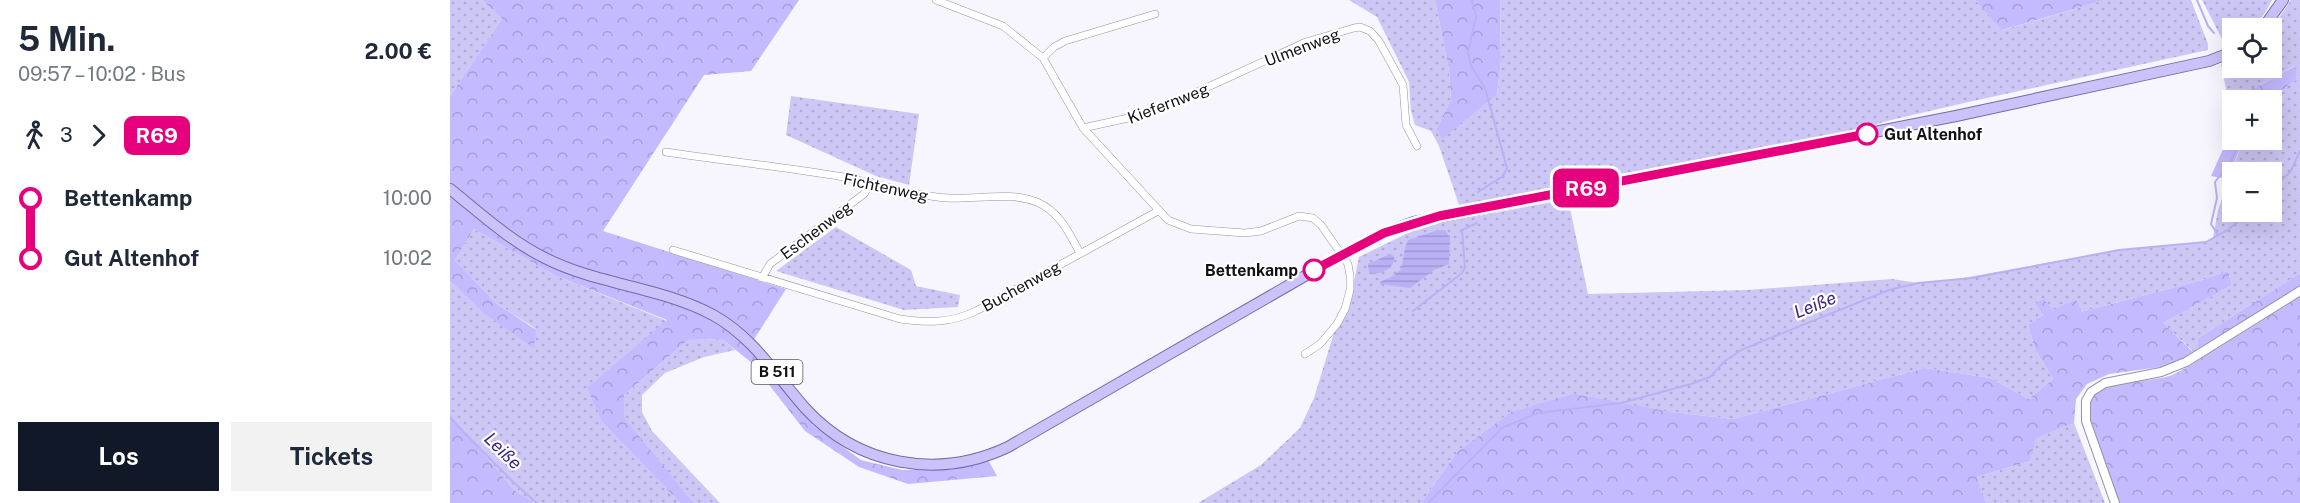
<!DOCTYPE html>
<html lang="de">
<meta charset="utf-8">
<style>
:root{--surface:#fff;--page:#f2f2f3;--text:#1f2937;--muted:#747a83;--accent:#111827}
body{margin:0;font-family:"Public Sans",sans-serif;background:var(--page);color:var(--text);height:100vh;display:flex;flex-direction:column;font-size:22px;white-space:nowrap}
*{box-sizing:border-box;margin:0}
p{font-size:20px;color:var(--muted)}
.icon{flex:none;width:33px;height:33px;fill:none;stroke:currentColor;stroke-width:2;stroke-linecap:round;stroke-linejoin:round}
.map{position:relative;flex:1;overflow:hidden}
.side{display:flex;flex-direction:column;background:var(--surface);width:450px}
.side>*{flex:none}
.badge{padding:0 12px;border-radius:9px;font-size:21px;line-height:39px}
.controls{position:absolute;left:1772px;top:18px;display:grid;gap:12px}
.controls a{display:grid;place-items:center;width:60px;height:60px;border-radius:0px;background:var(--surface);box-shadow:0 6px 24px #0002;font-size:30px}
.map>.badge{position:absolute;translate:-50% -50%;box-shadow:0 0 0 3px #fff}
.legs{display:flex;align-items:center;gap:9px;height:66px;padding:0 18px;font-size:20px}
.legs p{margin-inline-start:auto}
.summary{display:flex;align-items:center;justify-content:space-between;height:102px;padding:0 18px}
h1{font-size:33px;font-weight:700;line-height:45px}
.cta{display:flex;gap:12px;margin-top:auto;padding:12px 18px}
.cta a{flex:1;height:69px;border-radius:0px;background:var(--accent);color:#fff;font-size:24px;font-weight:700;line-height:69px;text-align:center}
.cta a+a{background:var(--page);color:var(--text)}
ul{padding:0 18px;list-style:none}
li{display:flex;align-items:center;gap:21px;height:60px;font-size:22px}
li i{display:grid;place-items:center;width:9px;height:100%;margin:0 8px;background:currentColor}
li i::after{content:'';width:15px;height:15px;margin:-8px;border:4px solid;border-radius:50%;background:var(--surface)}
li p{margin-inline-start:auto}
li:first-child i{background:linear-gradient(#0000 50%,currentColor 0)}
li:last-child i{background:linear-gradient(currentColor 50%,#0000 0)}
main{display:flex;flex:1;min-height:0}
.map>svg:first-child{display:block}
</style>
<main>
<section class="side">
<div class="summary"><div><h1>5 Min.</h1><p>09:57 – 10:02 · Bus</p></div><b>2.00 €</b></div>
<div class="legs"><svg class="icon" aria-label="walk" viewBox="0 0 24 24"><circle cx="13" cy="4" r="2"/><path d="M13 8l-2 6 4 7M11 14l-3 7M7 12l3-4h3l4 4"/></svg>3<svg class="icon" aria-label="forward" viewBox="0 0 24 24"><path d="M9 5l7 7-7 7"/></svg><b class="badge" style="background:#e6007e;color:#fff">R69</b></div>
<ul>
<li><i style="color:#e6007e"></i><b>Bettenkamp</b><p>10:00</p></li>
<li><i style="color:#e6007e"></i><b>Gut Altenhof</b><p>10:02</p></li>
</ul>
<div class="cta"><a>Los</a><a>Tickets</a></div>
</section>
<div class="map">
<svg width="1850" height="503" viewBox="0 0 1850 503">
<defs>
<pattern id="grass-dots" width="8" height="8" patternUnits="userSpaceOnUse" patternTransform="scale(1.5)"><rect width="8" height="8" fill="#ccc7f4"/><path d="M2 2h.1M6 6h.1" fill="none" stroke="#aeaad0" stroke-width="1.8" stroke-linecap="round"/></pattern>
<pattern id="forest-crowns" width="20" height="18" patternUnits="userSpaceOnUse" patternTransform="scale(1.5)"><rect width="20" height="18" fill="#c3baff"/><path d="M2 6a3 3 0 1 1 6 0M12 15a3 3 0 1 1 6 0" fill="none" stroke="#a69fda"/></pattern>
<pattern id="water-rules" width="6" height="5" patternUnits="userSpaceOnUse" patternTransform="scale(1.5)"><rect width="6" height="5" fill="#bab1f5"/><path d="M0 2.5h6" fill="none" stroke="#9f97d1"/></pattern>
</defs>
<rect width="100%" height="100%" fill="#f7f6ff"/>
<!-- grass -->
<path fill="url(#grass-dots)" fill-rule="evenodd" d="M0,0H32L52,19L0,96Z
M899,0H985L999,70L1001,99L987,128L1047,94L1051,61L1050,0H1525L1553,30L1655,0H1741L1758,44V50L1514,103L1437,121L1395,134L1009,205L989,146L981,131L965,125L961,111L959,82L927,17Z
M1752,0H1822C1811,21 1807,28 1782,28V41L1775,45Z
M1841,0H1850V273L1747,339L1750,358L1713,323L1782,285L1778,271L1752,280L1631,312L1602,311L1585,304L1593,315L1578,325L1585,349L1603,379L1579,399L1540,378L1475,368L1283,419L1221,412H1061L1008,451L971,503H748L811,465L850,428L864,398L894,300L900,301L909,257L970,227L1118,199L1138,294L1297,290L1442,279L1468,283L1496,281L1669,250L1756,242L1763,238L1768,210L1793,140H1821V100H1818L1847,79L1844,66L1807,87L1777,94L1771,64L1782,59V68H1821V30ZM1782,172H1821V212H1782Z
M341,96L469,114L459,185L426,176L336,135Z
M386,227L461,270L466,286L510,295L508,307L454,310L326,271Z
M24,229L104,275L217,321L153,423L230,503H85L64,490L0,413V281L31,311L86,329L46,303L5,260Z
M272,339L285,350L254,357L215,373L192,395V412L202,431L270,503H244L173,418L174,395L238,340Z
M1624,423L1655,503H1536L1527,477L1580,461L1585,438Z"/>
<!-- forest -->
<path fill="url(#forest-crowns)" d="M32,0H349L301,71L254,75L153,231L336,289L303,341L363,425L411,460L452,470L504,469L538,460L547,476L458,484L409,467L355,431L302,363L272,339L238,340L174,395V418L244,503H230L153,423L137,388L217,320L104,275L24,229L5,260L46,303L86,330L84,348L31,311L0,281V96L52,19Z
M985,0H1050L1051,61L1047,94L992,139L987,128L1001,99L999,70Z
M1525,0H1655L1552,30Z
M1845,66L1847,79L1818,100H1782L1777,94L1807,87Z
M1782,129V140H1793L1778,179L1761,176Z
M1778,271L1782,285L1713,323L1745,354L1718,366L1659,374L1637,384L1626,399L1624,423L1586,438L1580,461L1527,477L1536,503H971L1008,451L1061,412L1124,394L1221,412L1283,419L1475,368L1540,378L1579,399L1603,379L1585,349L1578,325L1593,315L1585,304L1594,299L1602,310L1626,300L1631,312L1752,280Z
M1850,273V503H1668C1658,478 1645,452 1638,426C1625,374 1693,386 1722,375C1732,371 1741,364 1750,359L1747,339Z
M0,413L64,490L85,503H0Z"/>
<!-- water -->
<path fill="url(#water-rules)" d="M988,230H995L1000,237L999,264L984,270L960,288L930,284V282C963,268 947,266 958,240Z
M940,254L944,256C946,268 930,276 919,273L918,264Z"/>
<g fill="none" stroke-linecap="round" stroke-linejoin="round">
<!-- stream -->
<path stroke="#bab1f5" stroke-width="2" d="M1022,0L1026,17L1018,52L1021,66L1035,88L1057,168L1053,176L1028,192
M1747,0L1758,26L1764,33
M1785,72L1788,77
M1790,93L1792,100
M1821,191L1841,171L1850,151
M1768,235L1761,224L1767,198L1765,182L1781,161L1790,140
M963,311L1012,273L1015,267L1012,230L1027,223
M0,418L64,483L87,503
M978,503L1052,428L1088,413L1171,403L1241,384L1260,377L1275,361L1291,350L1439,290L1468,283L1522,278L1669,250L1756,242L1779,229L1799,212"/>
<defs>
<path id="minor" d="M486,0L553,26L593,58L633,128L718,220L741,229L795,233L811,231L849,216L863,218L871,225L898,264L900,276V290L895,309L887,324L870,344L855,354
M593,58L604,47L615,41L705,14
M633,128L701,113L856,42L904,28L910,27L920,31L929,41L953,85L956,125L967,146
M216,152C275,161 335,167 393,177C425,183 455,193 487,197C519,202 557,190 587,202C610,212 619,233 630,253
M223,250L450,319C478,323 501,323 526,311L708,211
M312,278L320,264L414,194L421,182"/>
<path id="tertiary" d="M1665,503L1636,421V401L1641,392L1655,383L1711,372L1736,362L1850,291"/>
<path id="primary" d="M1813,28L1833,0
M0,189C30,213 60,241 95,258C148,285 211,287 263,315C303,337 325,374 355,408C408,466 488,480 558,447L893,254L934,233L964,222L1506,116L1759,61L1782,52"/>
</defs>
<!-- minor casing -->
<use href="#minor" stroke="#9594a1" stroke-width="8"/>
<!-- tertiary casing -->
<use href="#tertiary" stroke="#9594a1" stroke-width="10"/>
<!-- primary casing -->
<use href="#primary" stroke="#746aa8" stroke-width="12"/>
<!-- minor -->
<use href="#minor" stroke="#fff" stroke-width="7"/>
<!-- tertiary -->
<use href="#tertiary" stroke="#fff" stroke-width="8"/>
<!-- primary -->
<use href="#primary" stroke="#cbc2fa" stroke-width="10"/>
</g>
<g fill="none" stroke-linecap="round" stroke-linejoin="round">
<defs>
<path id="line-1" d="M864,270L934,233L989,216L1417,134"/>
</defs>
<!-- line-1 casing -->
<use href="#line-1" stroke="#fff" stroke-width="14"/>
<!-- line-1 -->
<use href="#line-1" stroke="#e6007e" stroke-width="9"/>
</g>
<!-- markers -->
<g fill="#fff" stroke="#e6007e" stroke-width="3">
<circle cx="1417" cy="134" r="10"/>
<circle cx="864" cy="270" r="10"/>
</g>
<g text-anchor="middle" stroke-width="4.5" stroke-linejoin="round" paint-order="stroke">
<!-- shield labels -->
<rect fill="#fff" stroke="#59595c" stroke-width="1.5" x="301.5" y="360" width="51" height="24" rx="4.5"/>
<g font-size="15" font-weight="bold" fill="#121216">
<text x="327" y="377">B 511</text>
</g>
<!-- street labels -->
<g font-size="16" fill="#121216" stroke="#fff">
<text transform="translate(852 47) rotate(-21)" y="6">Ulmenweg</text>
<text transform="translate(718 103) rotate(-21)" y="6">Kiefernweg</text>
<text transform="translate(436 187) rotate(12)" y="6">Fichtenweg</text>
<text transform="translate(366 230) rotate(-37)" y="6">Eschenweg</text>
<text transform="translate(571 286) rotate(-29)" y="6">Buchenweg</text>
</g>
<!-- stop labels -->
<g font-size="16" font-weight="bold" fill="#121216" stroke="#fff" text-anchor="start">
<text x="1434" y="140">Gut Altenhof</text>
<text x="848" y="276" text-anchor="end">Bettenkamp</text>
</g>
<!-- water labels -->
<g font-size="18" font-style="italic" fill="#3f2382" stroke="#fff">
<text transform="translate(1365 305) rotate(-22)" y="6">Leiße</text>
<text transform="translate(53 451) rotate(44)" y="6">Leiße</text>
</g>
</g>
</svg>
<div class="controls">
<a><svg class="icon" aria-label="locate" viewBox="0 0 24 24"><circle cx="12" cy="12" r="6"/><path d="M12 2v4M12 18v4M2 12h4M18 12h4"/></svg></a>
<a>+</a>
<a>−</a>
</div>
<b class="badge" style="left:1136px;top:188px;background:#e6007e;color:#fff">R69</b>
</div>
</main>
